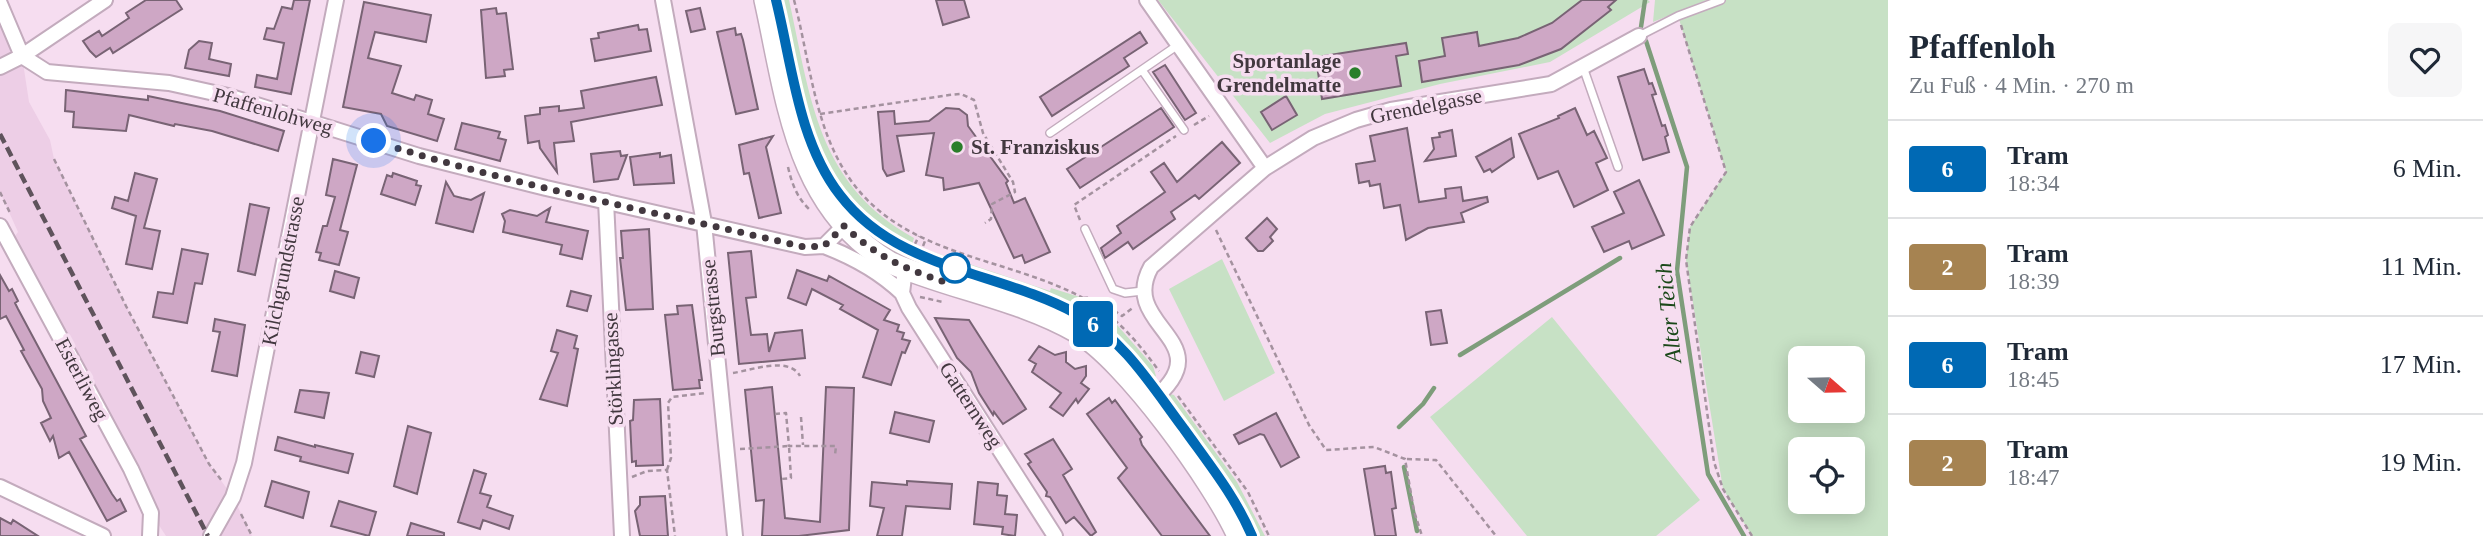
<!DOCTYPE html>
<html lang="de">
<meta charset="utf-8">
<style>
:root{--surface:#fff;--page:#f6f6f7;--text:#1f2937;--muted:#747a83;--line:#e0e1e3}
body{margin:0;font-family:Georgia,serif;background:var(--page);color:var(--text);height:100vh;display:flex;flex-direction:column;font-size:26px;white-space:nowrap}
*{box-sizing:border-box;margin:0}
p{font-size:23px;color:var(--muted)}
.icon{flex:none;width:38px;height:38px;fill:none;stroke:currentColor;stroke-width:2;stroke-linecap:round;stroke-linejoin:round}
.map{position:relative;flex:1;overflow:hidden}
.panel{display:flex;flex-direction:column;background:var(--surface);width:595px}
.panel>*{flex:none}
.badge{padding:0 14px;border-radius:5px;font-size:24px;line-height:46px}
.needle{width:46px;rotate:110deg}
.tools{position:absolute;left:1788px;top:346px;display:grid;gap:14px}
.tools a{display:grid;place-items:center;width:77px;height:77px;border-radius:10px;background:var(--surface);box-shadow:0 4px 18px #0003;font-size:35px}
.you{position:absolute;width:35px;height:35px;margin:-18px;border:5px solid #fff;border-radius:50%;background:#1a73e8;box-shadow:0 0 0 10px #1a73e833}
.map>.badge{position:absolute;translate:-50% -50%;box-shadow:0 0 0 4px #fff}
.round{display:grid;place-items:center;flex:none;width:74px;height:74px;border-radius:10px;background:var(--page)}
.summary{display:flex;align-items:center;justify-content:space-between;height:119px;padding:0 21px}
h1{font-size:33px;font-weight:700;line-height:52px}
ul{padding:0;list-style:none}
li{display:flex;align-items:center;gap:21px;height:98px;padding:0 21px;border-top:2px solid var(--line)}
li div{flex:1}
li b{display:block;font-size:26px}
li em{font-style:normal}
li .badge{min-width:77px;font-weight:700;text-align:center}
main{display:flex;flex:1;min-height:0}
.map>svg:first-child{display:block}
</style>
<main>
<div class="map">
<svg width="1888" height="536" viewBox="0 0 1888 536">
<rect width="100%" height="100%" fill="#f6ddf0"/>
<!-- built -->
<path fill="#edcee6" d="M0,20L22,56L29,102L50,140L54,159L126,306L209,464L233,497L252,536H166L151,513L10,243L18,232L0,192Z"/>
<!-- green -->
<path fill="#c7e1c5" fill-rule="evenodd" d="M772,0H789C811,99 817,184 914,238L912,245L1050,291L1051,288L1083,298L1104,310L1153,366L1156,376L1146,382L1045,308L1047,303L921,259L909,252L905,260L871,240L835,200L803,135Z
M1158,0H1648L1650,2L1550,62L1440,84L1325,114L1270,143Z
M1655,0H1707L1653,22Z
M1721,0H1888V536H1752L1723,489L1686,260L1690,227L1726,172L1678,16ZM1801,359H1853V411H1801ZM1801,450H1853V502H1801Z
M1222,259L1275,373L1224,401L1169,289Z
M1552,317L1700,500L1656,536H1527L1430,417Z
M1170,394L1174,395L1237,482L1265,536H1248L1160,403Z"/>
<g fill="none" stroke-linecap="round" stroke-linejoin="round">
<!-- stream -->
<path stroke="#7e9d7b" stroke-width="4.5" d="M1641,27L1645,0
M1646,41L1687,167L1677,271L1708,474L1744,536
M1460,355L1620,258
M1399,427L1423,404L1434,388
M1404,467L1417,531"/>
</g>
<!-- building -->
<path fill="#cea7c5" stroke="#786374" stroke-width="2" d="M146,0H176L182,9L113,53L110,48L96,57L90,51L83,41L99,31L102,36L129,18L126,13Z
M294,0H310L291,94L255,87L257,75L277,79L284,43L264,39L267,28L274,29L282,7L292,9Z
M936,0H964L969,17L943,25Z
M1582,0H1616L1608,7L1611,10L1561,49L1519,65L1422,82L1419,61L1445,56L1442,38L1477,32L1479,46L1518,38L1552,23Z
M364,2L431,15L426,42L375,32L368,58L401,66L392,93L414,100L416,95L432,100L428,114L444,119L437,141L387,126L381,114L343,107Z
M496,8L497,14L506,13L513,69L504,70L505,76L486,78L481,10Z
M700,8L705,29L691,32L686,11Z
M638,25L639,30L647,29L651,51L595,61L591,39L599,38L598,33Z
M735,28L736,35L741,34L743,40L758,109L736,114L717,32Z
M1140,32L1147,43L1124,58L1129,66L1052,116L1040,97Z
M199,41L212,43L209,59L231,64L229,76L185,68L189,50Z
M1406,43L1408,54L1396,56L1401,86L1322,99L1318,72L1325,70L1323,56Z
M1165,65L1196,113L1185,120L1153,72Z
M1644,69L1649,84L1652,83L1656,94L1652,95L1662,126L1665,125L1668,135L1665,137L1669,152L1643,160L1618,77Z
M656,77L662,105L571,122L574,141L554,143L557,172L540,148L539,141L528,143L525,116L540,114V108L559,106V111L584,108L581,91Z
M66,90L148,100V96L220,111L284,131L278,151L212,131L175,124L174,126L129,115L126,131L73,127L74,112L65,111Z
M1286,96L1297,115L1272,130L1261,112Z
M946,108L959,109L967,115L968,126L1008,181L1006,183L1014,203L1025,198L1050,252L1025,263L1022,255L1014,258L979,183L944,190L943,178L926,175L934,133L897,136L904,171L887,176L883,169L878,112L894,111L895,124L929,121Z
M1161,108L1174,127L1080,188L1067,169Z
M1575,108L1587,135L1594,131L1607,158L1596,163L1608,190L1574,207L1558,171L1538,179L1519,134L1559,118L1558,116Z
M462,123L500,132L498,138L506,140L500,161L455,149Z
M1407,128L1419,202L1446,198L1445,189L1461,187L1463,201L1487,197L1488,202L1461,213L1464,222L1428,228L1406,240L1400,205L1384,208L1380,184L1370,186L1369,181L1359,183L1356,164L1375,161L1370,136Z
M1452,130L1456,156L1425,161L1434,149L1432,138L1440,137L1439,133Z
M773,136L766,147L781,213L759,218L749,173L744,174L739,145Z
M1511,138L1514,157L1492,172L1490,169L1484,172L1476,157Z
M1222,142L1240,163L1199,199L1195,195L1171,212L1175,219L1133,249L1128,242L1105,258L1101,248L1121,233L1117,226L1165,192L1151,172L1164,163L1177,182Z
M620,151L621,156L627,155L618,179L594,182L591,154Z
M660,153V157L671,155L674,183L634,185L630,157Z
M333,159L357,165L340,230L348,232L339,265L319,260L321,253L316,252L323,226H327L335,197L326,195Z
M135,173L157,179L144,228L160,231L152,269L126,264L136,216L112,208L115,197L128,201Z
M393,173L417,181L416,185L421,186L415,205L381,194L387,175L392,177Z
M1639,180L1664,235L1632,249L1629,241L1604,252L1592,227L1624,213L1614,192Z
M446,182L454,196L462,198L471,200L484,193L473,232L436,223Z
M250,204L269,208L255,275L238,271Z
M550,208L546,222L588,231L582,259L560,254L562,245L503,232L505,221L502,214L510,210L537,216Z
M1267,218L1277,229L1270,237L1273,241L1263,251H1258L1246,238Z
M649,229L653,309L626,310L620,258H623L621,231Z
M182,249L208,254L202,284L195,283L187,323L153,317L158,292L173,294Z
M751,251L756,297L746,298L751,335L767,334L769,352L775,333L802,330L805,358L739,364L728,253Z
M797,270L827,281L829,276L890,310L884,320L899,325L897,331L904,333L902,339L910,341L905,353L902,352L891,385L863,377L878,330L840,309L843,305L812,289L806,305L788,298Z
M335,271L359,278L354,298L330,291Z
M0,275L9,291L12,289L18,301L15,303L18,309L86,436L80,439L112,494L117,501L120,499L126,511L107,521L69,452L59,458L53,436L50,441L41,423L51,418L43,401L42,389L21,351L24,350L6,316L0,319Z
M571,291L591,296L587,311L567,306Z
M692,305L702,380H699L700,388L673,390L665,315L678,314L677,306Z
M1441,310L1447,343L1431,345L1426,312Z
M935,318L969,320L1026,409L1003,424L994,412L993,415L979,393L971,372L957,358Z
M215,319L245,325L237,376L212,371L220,332L213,331Z
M557,330L577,336L574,348L578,349L567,406L540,399L558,353L551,351Z
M1039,346L1055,355L1066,352V362L1075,369L1086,366V376L1081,383L1089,389L1078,403L1076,399L1063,416L1050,407L1061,393L1032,372L1036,364L1029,360Z
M361,352L379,356L374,377L356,373Z
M772,387L785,518L820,522L826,387L854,388L849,530L799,536H762L764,500L756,501L745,390Z
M300,390L329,393L324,418L295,412Z
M1109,398L1112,403L1115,400L1142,437L1140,439L1142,445L1210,536H1162L1118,478L1127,468L1087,414Z
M660,399L663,465L636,466V461L632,462L630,421L633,420L634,400Z
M895,412L934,421L929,442L890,433Z
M1276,413L1299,457L1281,467L1264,435L1260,434L1239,444L1234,435Z
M408,426L431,433L417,494L394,486Z
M278,437L315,447V445L353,454L348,473L300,461L301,457L275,450Z
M1053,439L1072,469L1063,475L1096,532L1091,536L1074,517L1066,523L1050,497L1046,496L1047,492L1028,464L1031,462L1025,454Z
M1385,466L1386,473L1391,472L1396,508L1392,509L1396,536H1375L1364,469Z
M474,470L486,474L480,493L491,496L487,507L513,516L509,529L483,520L480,529L458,522Z
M272,481L309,492L303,518L265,506Z
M907,481L952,484L950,509L906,506L902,536H877L884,508L870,506L872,482L907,485Z
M978,482L998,484L997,495L1007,496L1005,514L1017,515L1015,536L1002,534L1003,527L974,524Z
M665,496L668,536H640L635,511L640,505V497Z
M339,501L376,512L369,536L331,526Z
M0,518L11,524L13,520L38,536H0Z
M411,523L444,533V536H407Z"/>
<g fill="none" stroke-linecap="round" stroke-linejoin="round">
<defs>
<path id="service" d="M1639,36L1678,16L1721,0
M1583,67L1618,167
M1142,70L1184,130
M1050,133L1178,45
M1085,229L1113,289L1125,293L1143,291"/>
<path id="minor" d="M663,0L704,223L735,536
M1147,0L1265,168
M0,4L22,56L47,72L169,83L228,96L419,156L546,188L805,247L824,246L844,226
M0,67L22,56L105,0
M606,201L622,536
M0,226L131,469L151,513L150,536
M824,246C853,257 879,271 902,293
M905,269L902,293L909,308L1055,536
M1149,403C1228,341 1117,328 1151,267L1265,168L1313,138L1356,120L1391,110L1551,84L1639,36
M0,487L103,536
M211,536L233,497L244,463L336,0"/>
<path id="secondary" d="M765,0C787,98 795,208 891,263C951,289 1020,299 1077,332C1125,359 1215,484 1238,536"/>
</defs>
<!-- service casing -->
<use href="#service" stroke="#c3abbd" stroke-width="10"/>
<!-- minor casing -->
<use href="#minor" stroke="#c3abbd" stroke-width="18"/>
<!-- secondary casing -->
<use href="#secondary" stroke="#c3abbd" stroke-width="24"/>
<!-- path -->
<path stroke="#a4929f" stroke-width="2.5" stroke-dasharray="5 3.5" stroke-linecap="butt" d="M794,0C810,60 814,130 852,182C907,257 1007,257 1083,298C1115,315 1138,342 1159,371
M1681,25L1726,172L1690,227L1686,260L1714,462L1723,489L1752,536
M820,114L949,95L961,94L974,100L983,133L1013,182L1015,192L992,204L991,219L985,223
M1194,125L1209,116
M54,159L126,306L209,464L222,481
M788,167C792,184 797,198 810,210
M0,192L11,215
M1080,220L1074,205L1176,136
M1216,230L1309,425L1326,450L1374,447L1405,459L1414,511L1422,536
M911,252L919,236
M920,254L925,241
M920,297L943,302
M1083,298C1098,296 1110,308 1122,316L1134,307
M733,373C752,370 789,356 800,376
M1178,396L1248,492L1269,536
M775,414L786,413L789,446H836L835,455
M801,417L803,445
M740,449L789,446L791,478L781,479
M1407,459L1436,460L1496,536
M667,470L671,458L668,403L672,397L706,393
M632,477L647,471L667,470L675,536
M241,514L252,536"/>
<!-- service -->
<use href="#service" stroke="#fff" stroke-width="7"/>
<!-- minor -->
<use href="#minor" stroke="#fff" stroke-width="14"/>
<!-- secondary -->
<use href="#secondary" stroke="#fff" stroke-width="21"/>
<!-- tram -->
<path stroke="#5f535c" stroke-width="2" d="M776,0C791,64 798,141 840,195C895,267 991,272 1068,309C1120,334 1151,385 1184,429C1209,464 1235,496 1252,536"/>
<!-- rail -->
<path stroke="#5f535c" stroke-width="4.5" stroke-dasharray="10 5" stroke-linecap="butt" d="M0,134L208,536"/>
</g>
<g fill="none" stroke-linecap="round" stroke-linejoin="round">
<defs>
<path id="line" d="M776,0C792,64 798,141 840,195C898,271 999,271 1077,314C1124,339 1153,388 1184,429C1209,464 1235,496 1252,536"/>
</defs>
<!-- line casing -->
<use href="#line" stroke="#fff" stroke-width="16"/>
<!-- line -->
<use href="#line" stroke="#0069b4" stroke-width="10"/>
<!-- walk -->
<path stroke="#42383f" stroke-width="7" stroke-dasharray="0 12.6" d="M374,141C515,186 661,213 804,247L824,246L844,226C877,257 903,268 945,282L955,268"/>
</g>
<!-- markers -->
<g fill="#2a7e2a" stroke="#f6ddf0" stroke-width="2.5">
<circle cx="1355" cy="73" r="7"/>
<circle cx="957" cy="147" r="7"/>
</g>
<circle fill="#fff" stroke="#0069b4" stroke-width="3.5" cx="955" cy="268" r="14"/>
<g text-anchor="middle" stroke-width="7" stroke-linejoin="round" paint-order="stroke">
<!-- poi labels -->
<g font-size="21" font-weight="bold" fill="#42383f" stroke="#f6ddf0" text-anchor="end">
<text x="1341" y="68">Sportanlage<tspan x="1341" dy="24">Grendelmatte</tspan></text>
<text x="971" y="154" text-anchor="start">St. Franziskus</text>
</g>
<!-- street labels -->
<g font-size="21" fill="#42383f" stroke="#f6ddf0">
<text transform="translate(1426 106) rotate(-11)" y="7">Grendelgasse</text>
<text transform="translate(273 111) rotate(16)" y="7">Pfaffenlohweg</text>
<text transform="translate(283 271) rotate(-79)" y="7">Kilchgrundstrasse</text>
<text transform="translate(713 308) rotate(-96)" y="7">Burgstrasse</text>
<text transform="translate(613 369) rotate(-93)" y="7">Störklingasse</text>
<text transform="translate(82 379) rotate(62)" y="7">Esterliweg</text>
<text transform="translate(971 405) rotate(57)" y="7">Gatternweg</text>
</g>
<!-- water labels -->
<g font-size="23" font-style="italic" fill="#1a4819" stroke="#f6ddf0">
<text transform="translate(1668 313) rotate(-96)" y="8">Alter Teich</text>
</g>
</g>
</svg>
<div class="tools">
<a><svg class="needle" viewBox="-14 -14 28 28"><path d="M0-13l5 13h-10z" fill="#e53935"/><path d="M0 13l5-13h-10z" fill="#747a83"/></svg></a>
<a><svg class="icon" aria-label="locate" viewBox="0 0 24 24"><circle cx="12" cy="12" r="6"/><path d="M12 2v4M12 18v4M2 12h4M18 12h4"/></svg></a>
</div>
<div class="you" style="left:374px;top:141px"></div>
<b class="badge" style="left:1093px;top:324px;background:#0069b4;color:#fff">6</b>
</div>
<section class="panel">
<div class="summary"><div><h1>Pfaffenloh</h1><p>Zu Fuß · 4 Min. · 270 m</p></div><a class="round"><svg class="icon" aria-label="heart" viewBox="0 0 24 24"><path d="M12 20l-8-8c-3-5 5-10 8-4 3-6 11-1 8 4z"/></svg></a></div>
<ul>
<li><span class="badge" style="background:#0069b4;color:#fff">6</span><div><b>Tram</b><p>18:34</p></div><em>6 Min.</em></li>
<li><span class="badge" style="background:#a68351;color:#fff">2</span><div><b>Tram</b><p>18:39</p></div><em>11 Min.</em></li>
<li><span class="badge" style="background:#0069b4;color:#fff">6</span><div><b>Tram</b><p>18:45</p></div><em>17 Min.</em></li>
<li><span class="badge" style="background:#a68351;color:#fff">2</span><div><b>Tram</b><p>18:47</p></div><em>19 Min.</em></li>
</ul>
</section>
</main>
